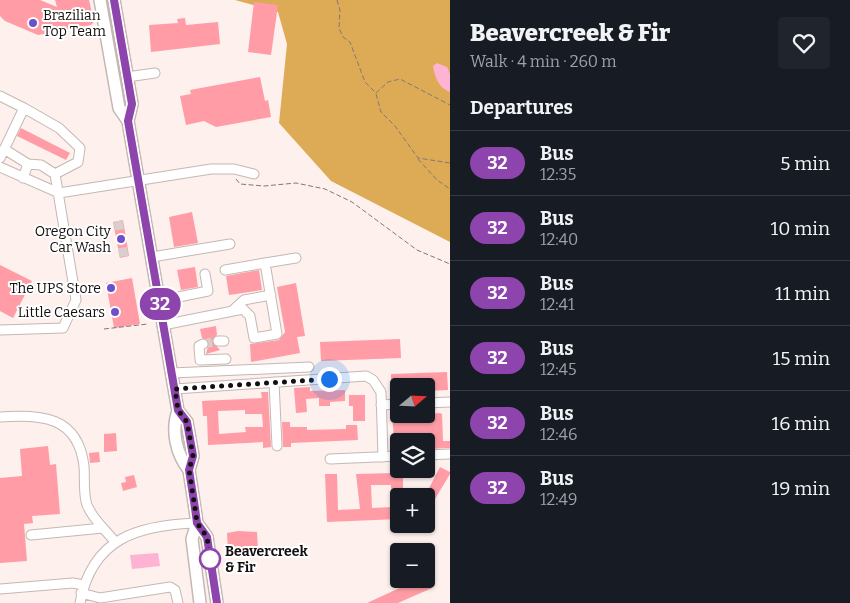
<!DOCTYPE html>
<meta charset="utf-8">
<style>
:root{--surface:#171b24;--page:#20242c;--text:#f1f3f6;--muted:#9ea1a6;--line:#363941}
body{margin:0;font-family:Bitter,serif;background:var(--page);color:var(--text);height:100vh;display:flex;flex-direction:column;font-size:19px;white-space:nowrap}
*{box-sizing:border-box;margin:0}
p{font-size:16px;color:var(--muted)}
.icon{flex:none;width:28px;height:28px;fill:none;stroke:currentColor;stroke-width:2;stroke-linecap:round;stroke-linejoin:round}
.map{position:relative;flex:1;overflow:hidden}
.panel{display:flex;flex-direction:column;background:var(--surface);width:400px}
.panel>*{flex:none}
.badge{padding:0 10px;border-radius:16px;font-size:18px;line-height:32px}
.needle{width:32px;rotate:71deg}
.tools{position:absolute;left:390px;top:378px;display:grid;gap:10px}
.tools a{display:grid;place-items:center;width:45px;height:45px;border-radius:5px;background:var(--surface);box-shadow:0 1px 4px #0004;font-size:25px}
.you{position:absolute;width:25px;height:25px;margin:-12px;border:4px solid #fff;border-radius:50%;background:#1a73e8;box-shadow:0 0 0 8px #1a73e833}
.map>.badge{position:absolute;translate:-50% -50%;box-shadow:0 0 0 2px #fff}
h2{padding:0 20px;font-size:19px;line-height:45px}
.round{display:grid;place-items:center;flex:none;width:52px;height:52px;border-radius:5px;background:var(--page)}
.summary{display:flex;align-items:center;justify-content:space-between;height:85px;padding:0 20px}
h1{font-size:24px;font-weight:800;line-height:38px}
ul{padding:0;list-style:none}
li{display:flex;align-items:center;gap:15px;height:65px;padding:0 20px;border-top:1px solid var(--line)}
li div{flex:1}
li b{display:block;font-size:19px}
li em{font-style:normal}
li .badge{min-width:55px;font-weight:700;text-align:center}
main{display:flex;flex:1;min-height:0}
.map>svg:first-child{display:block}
</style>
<main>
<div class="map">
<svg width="450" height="603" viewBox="0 0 450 603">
<rect width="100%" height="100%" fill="#fdf0ed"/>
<!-- forest -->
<path fill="#ddaa56" d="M235,0H450V242L331,181L279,123L287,44L278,12Z"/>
<!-- water -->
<path fill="#fdb3d1" d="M437,63L447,67L450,74V92C439,88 435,78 433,66Z
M158,553L160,566L132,569L130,555Z"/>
<!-- building -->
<path fill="#ff9ca5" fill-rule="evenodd" d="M0,0H40L57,7L55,0H89L94,22L91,25L38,35L5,21L0,16Z
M254,2L278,5L271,55L248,52Z
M185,18L186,25L218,22L220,44L151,52L149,25L178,23L177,19Z
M260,77L265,101L268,100L271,117L216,127L204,121L186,125L180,96L191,94L190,90Z
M21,128L70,153L66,160L17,136Z
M192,212L198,243L174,247L169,217Z
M123,220L129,256L120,258L113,222Z
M0,265L32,281L13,318L0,311Z
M195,267L198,287L181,290L177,270Z
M259,270L262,290L229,295L226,276Z
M132,278L140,324L114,328L106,283Z
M296,283L305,336L297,337L300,353L251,362L250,344L279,340L285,332L277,287Z
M216,326L217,335L212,341L220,350L206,354L209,342L202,338L200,329Z
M400,339L401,358L321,361L320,342Z
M447,372L448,390L426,391V386H399V392H391V374Z
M310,387V391L345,390V401L330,402V406H319V398L306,399L307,412L296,413L294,388Z
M261,392H268L271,447L263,448V442L208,445L207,416H203L202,401L262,398ZM245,410V414H262L263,427H245L246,432L219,434L218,411Z
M349,395H365V421H353V406H349Z
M440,413L442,414L443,441H450V448L426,449V434L423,433L394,436L392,417Z
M282,422H290V427H307V430L346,429V425H357L358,440L291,443V447H283Z
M116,433L117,451L104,452V434Z
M48,446L50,465L56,464L60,514L32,516L33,523L24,524L27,561L0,563V478L22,476L20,449Z
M99,452L100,462L90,463L89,453Z
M440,467L450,472V474L426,514V494Z
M394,469H403V496H399V519L327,522L325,474H337L338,510L360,509L356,474L394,473ZM371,485H391L392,507L372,508Z
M134,475L137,487L123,491L121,483L126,482L125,477Z
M238,531L257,532L258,550H247V552L228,551L227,533Z
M419,579H428L432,588L398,603H367Z"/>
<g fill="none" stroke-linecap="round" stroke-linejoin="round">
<!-- minor-tunnel -->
<path stroke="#dacecc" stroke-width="9" stroke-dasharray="9 4.5" stroke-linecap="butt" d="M118,221L124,257
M203,344L218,341"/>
<defs>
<path id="minor" d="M127,77L155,73
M0,96L24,108L0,158
M4,149L28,164L23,178
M28,164L41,165L55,174
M0,167L59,193L211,169H234L254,174
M152,257L230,244
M265,263L296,258
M159,301L208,291L205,274
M232,311L244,300L271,295
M163,325L243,309L250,316L254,338L277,334L265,263L225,270
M0,330L63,328L76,300L55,174L78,162L80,148L59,128L24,108
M218,341H224
M203,344L199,346L200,360L226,359
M172,373L309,367
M274,382L277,446
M175,389L366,376L373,380L381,392L383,457
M426,403L450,402
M381,405L399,404
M0,417C41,414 78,416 84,466C85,478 83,494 87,505C93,520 105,529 115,542
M426,455L450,454
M330,459L399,456
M31,535L103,528
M0,589L73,583L83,585
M81,593L100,598L170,587L175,590L178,603
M80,603C92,538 138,525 197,523"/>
<path id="major" d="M100,0L119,108L128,121L178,411L187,422L193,456L189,470L195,509L197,523L207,537L217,603
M114,0L132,104L128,121
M178,411C171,430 176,454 189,470
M197,523L192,539L200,603"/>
</defs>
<!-- minor casing -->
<use href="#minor" stroke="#c4b8b4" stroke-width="11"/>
<!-- major casing -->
<use href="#major" stroke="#c4b8b4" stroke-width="14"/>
<!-- path -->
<path stroke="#817977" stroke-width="1" stroke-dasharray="5 2.5" stroke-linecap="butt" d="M337,0L340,10L339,28L343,37L350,42L365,82L376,93L388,82L400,79L450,105
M376,94L381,112L395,126L418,158L450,163
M418,159L437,180L450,189
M236,179L240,184L264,186L296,183L325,189L352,202L417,250L450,264
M104,329L148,324"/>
<!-- minor -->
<use href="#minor" stroke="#fff" stroke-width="9"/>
<!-- major -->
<use href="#major" stroke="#fff" stroke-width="11"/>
</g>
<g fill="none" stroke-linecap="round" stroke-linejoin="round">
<defs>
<path id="line" d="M114,0L132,104L128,121L178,410L187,422L193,456L189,470L195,508L197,523L207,537L217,603"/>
</defs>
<!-- line casing -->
<use href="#line" stroke="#fff" stroke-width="11"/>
<!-- line -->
<use href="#line" stroke="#8e44ad" stroke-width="8"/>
<!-- walk -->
<path stroke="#14100f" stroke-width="5" stroke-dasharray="0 9" d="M210,559L207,537L197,523L195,508L189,470L193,456L187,422L178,410L175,389L329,379"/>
</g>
<!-- markers -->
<g fill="#6c50c9" stroke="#fff" stroke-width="2">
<circle cx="33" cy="23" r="5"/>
<circle cx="121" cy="239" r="5"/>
<circle cx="111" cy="288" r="5"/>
<circle cx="115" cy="312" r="5"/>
</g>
<circle fill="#fff" stroke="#8e44ad" stroke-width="2.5" cx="210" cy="559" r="10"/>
<g text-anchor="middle" stroke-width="4" stroke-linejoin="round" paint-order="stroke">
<!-- poi labels -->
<g font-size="14" fill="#14100f" stroke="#fff" text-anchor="end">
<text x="43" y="20" text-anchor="start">Brazilian<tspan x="43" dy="16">Top Team</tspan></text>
<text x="111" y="236">Oregon City<tspan x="111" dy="16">Car Wash</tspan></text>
<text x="101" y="293">The UPS Store</text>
<text x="105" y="317">Little Caesars</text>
</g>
<!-- stop labels -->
<g font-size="14" font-weight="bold" fill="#14100f" stroke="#fff" text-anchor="start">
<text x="225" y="556">Beavercreek<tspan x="225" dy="16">&amp; Fir</tspan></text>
</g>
</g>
</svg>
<div class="tools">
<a><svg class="needle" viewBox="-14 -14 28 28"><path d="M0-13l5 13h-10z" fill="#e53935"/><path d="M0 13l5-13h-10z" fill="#9ea1a6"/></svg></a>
<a><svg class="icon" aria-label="layers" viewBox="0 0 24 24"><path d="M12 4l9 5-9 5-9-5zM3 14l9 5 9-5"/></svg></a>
<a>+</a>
<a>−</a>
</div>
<div class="you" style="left:329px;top:379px"></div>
<b class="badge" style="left:160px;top:304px;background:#8e44ad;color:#fff">32</b>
</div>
<section class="panel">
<div class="summary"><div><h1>Beavercreek &amp; Fir</h1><p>Walk · 4 min · 260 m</p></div><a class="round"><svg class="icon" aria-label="heart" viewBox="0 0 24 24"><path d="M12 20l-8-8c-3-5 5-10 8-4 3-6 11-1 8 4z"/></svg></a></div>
<h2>Departures</h2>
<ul>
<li><span class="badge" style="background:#8e44ad;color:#fff">32</span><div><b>Bus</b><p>12:35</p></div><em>5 min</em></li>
<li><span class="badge" style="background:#8e44ad;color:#fff">32</span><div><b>Bus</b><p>12:40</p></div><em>10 min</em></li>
<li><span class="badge" style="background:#8e44ad;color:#fff">32</span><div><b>Bus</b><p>12:41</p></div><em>11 min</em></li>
<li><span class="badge" style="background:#8e44ad;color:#fff">32</span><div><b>Bus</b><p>12:45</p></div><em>15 min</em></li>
<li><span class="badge" style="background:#8e44ad;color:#fff">32</span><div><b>Bus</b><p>12:46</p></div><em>16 min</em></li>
<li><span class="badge" style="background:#8e44ad;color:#fff">32</span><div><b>Bus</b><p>12:49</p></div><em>19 min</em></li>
</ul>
</section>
</main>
